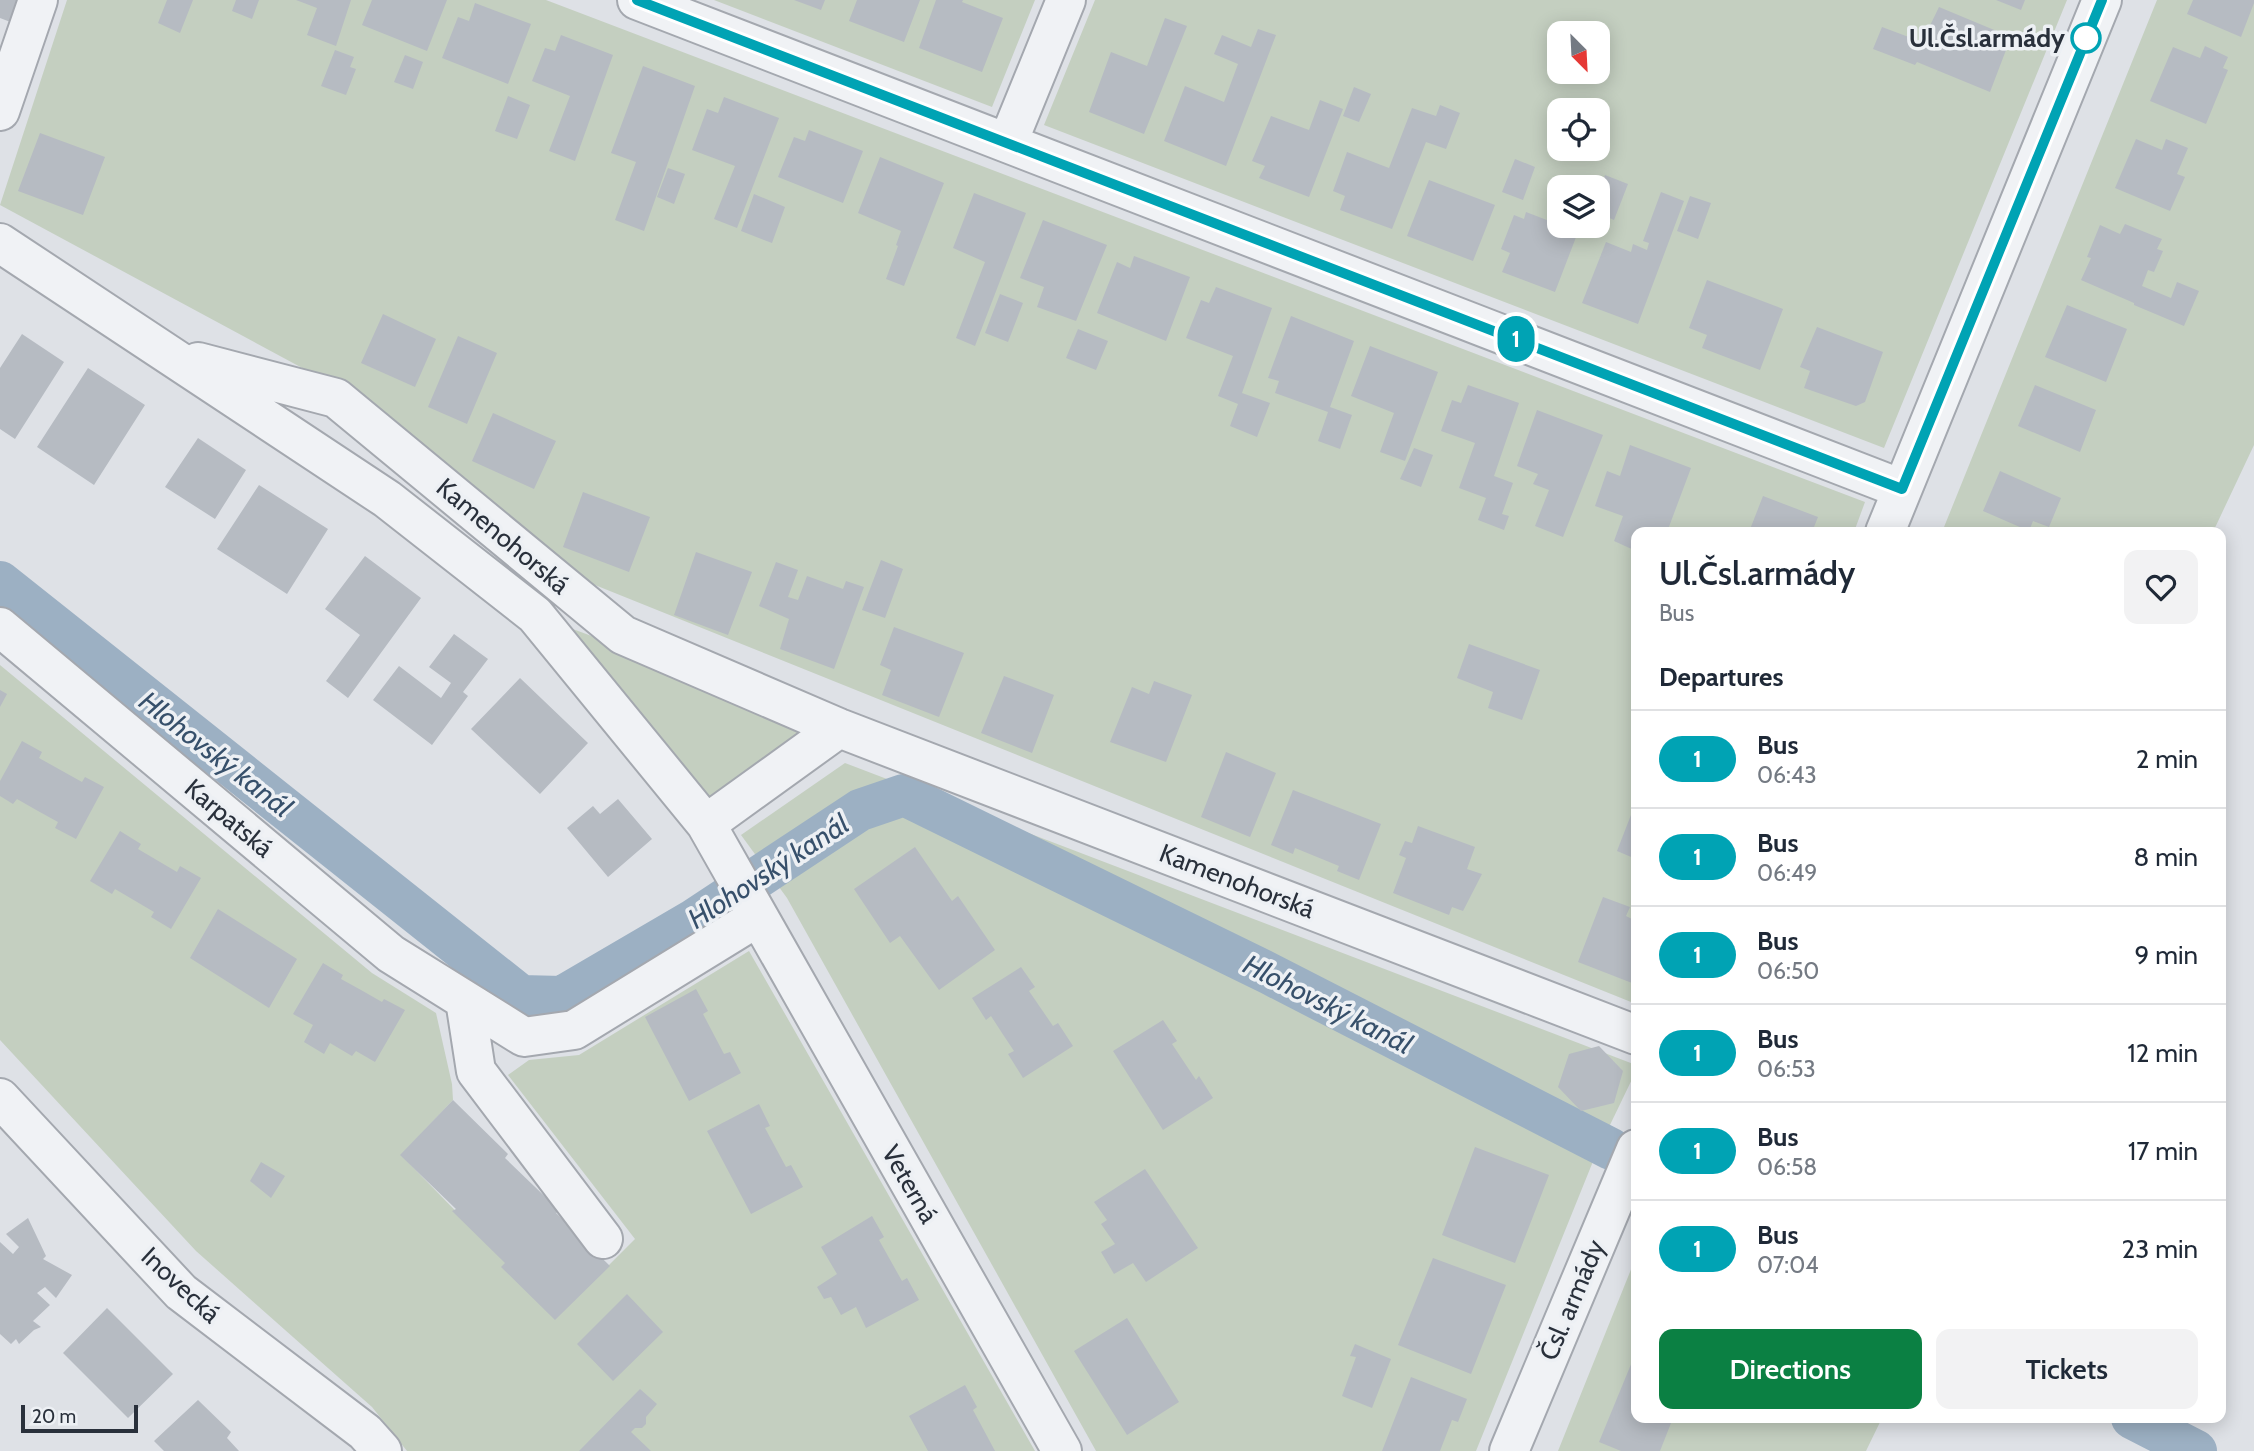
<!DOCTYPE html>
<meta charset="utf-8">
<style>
:root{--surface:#fff;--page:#f2f2f3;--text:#1f2937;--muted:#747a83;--line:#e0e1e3;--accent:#0b8043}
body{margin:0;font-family:Cabin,sans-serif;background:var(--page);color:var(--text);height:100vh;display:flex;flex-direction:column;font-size:26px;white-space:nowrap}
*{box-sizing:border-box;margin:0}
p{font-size:23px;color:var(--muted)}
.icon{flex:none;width:38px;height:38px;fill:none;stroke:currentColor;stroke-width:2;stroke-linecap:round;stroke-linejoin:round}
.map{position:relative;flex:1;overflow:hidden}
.drawer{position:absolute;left:1631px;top:527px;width:595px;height:896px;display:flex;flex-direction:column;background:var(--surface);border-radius:14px;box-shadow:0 4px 18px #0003}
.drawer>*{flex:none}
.badge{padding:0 14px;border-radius:23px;font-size:24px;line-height:46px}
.needle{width:46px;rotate:156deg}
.fabs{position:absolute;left:1547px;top:21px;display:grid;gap:14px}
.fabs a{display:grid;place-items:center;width:63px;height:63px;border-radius:14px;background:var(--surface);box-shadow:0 4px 18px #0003;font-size:35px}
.scale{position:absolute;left:21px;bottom:18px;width:117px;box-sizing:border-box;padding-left:7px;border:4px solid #29303b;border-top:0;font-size:19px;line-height:24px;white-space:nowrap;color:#29303b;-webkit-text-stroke:5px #edf0f4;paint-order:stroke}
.map>.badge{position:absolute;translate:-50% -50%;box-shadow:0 0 0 4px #fff}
h2{padding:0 28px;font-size:26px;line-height:63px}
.round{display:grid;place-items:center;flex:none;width:74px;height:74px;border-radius:14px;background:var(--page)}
.overview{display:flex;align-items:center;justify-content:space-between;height:119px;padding:0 28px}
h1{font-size:33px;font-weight:600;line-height:52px}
.cta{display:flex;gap:14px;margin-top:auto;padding:14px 28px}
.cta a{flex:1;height:80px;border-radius:14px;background:var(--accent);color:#fff;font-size:28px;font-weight:600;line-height:80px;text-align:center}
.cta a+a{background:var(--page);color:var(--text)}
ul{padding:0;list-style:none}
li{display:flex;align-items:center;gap:21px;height:98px;padding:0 28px;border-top:2px solid var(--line)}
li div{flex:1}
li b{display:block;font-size:26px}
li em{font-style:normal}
li .badge{min-width:77px;font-weight:700;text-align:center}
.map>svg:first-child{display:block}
</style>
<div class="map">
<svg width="2254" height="1451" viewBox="0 0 2254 1451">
<rect width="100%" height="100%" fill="#dee1e6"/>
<!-- green -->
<path fill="#c4cfc0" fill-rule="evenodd" d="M67,0H546L1865,502L1854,532H1636V1004L580,579L345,391L0,205Z
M714,0H1035L992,107Z
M1095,0H2067L1884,448L1044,125ZM1559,33H1598V72H1559ZM1559,110H1598V149H1559ZM1559,187H1598V226H1559Z
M2157,0H2254V445L2213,532H1942Z
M535,615L839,728L706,824Z
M0,665L372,973L436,1013L452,1084L453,1100L401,1155L558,1316L635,1239L508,1075L529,1060L579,1055L749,951L1035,1451H407L372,1407L196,1251L0,1040Z
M845,763L1636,1065V1071L1596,1154L1476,1451H1096L787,898L741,835Z
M1636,1257V1418H1882L1866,1451H1558Z"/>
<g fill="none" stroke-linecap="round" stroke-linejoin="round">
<!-- canal -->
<path stroke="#9cb0c3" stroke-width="42" d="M0,582L521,996L562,997L692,921L860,810L904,795L1270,974L1611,1149
M2132,1418L2196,1451"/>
</g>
<!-- building -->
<path fill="#b6bbc2" d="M0,0H22L13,23L0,18Z
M167,0H193L180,33L158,23Z
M236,0H259L252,19L232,11Z
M296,0H351L336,46L307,35L317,8Z
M372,0H447L427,51L362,25Z
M794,0H825L821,10Z
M857,0H920L904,42L849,21Z
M936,0H963L962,2L1003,18L982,72L919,48Z
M1996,0H2025L2021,10Z
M2193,0H2254V3L2241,37L2187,14Z
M475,3L531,24L508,84L442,58L458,17L469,21Z
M1939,7L2011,37L1990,92L1917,62L1915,65L1873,49L1882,27L1922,42Z
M1165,18L1187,26L1144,134L1089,112L1111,52L1147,66Z
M1258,29L1276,35L1226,166L1164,141L1185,86L1224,102L1238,64L1214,54L1222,35L1251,47Z
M561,35L613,55L575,161L549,151L570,96L532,81L545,48L555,51Z
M2205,46L2228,57L2223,68L2228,70L2206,124L2150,101L2173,47L2200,58Z
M335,50L354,57L350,67L356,69L346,95L321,86Z
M405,55L423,62L413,89L394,82Z
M643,66L695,86L644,231L615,220L636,162L611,153Z
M1354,87L1371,94L1359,122L1343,116Z
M508,96L530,105L517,139L495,131Z
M724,97L779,118L737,228L714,219L735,166L692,150L707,109L718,113Z
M1320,100L1343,109L1309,197L1259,178L1265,166L1252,161L1271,116L1309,130Z
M1440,105L1460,113L1446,149L1426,142L1392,229L1340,210L1345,196L1333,191L1347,152L1389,168L1412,108L1436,116Z
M809,130L863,151L843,203L778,177L794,137L805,141Z
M40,133L105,157L83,215L18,191Z
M2136,139L2162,150L2166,139L2188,148L2177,174L2185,177L2170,211L2115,188Z
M880,157L944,183L904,286L886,279L898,246L896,245L901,231L858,213Z
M1515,159L1535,167L1523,200L1502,192Z
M668,168L685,174L674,204L657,197Z
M1605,175L1628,184L1614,220L1598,213V194Z
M1429,180L1495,205L1473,261L1407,236Z
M1661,192L1684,201L1638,324L1582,303L1606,242L1631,252L1633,244L1647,250L1649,243L1643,241Z
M974,193L1026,213L975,346L956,338L985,262L953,248Z
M754,194L785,207L772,243L741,231Z
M1690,196L1711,203L1698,239L1677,231Z
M1526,212L1578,232L1555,292L1502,272L1510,253L1501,249L1514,215L1524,219Z
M1043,220L1107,245L1076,321L1037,307L1044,287L1020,278Z
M2125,224L2162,239L2157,249L2163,251L2154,272L2148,270L2142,286L2171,298L2177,282L2199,291L2184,326L2134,305V303L2081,280L2091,258L2087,257L2100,225L2120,234Z
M1134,256L1190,277L1166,341L1097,313L1117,262L1130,268Z
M1707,280L1783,309L1760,370L1702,348L1707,335L1689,328Z
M1216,287L1272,308L1242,393L1270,403L1257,437L1230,426L1238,404L1218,396L1233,356L1186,338L1201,300L1209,303Z
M1000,294L1023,303L1008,342L985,333Z
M2067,305L2127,329L2106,382L2045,357Z
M383,314L436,339L415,387L361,363Z
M1291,316L1354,341L1330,407L1352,415L1340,449L1318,441L1328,412L1275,393L1279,381L1268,378Z
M1817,327L1883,352L1865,402L1856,406L1804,388L1810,371L1800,367Z
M1078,329L1108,341L1096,370L1066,358Z
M22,334L64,362L15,439L0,429V368Z
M458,336L497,353L467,424L428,407Z
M1370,346L1438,372L1405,461L1380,452L1394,413L1351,396Z
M88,368L145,405L94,485L37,447Z
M1468,385L1519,403L1494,476L1513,483L1502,514L1509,516L1504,530L1478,520L1486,498L1459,488L1475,443L1441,431L1452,400L1461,403Z
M2035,385L2096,410L2080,452L2018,426Z
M1537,410L1603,435L1563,537L1535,526L1549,490L1533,484L1538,474L1517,466Z
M493,413L556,441L534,489L472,461Z
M198,438L246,470L215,519L165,487Z
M1630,445L1691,468L1667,532H1636V551L1614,541L1623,516L1595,506L1607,471L1620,476Z
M1414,448L1433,455L1421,487L1400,479Z
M2000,471L2061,498L2049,527L2033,521L2029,531L1983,511Z
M259,485L328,529L287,594L217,549Z
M583,492L650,517L629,572L563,547Z
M1763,496L1818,517L1812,532H1749Z
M696,552L752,572L728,635L674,615Z
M365,556L421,598L348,698L326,681L360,635L325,609Z
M881,560L903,569L885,618L862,610Z
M776,562L798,570L788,597L798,600L807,576L843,589L846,581L864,587L834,669L780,649L789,619L759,606Z
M894,627L964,653L939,717L882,695L891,670L880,665Z
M454,634L488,659L463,692L468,696L432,745L373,700L399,666L441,698L451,683L429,667Z
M1469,644L1540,670L1522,720L1488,708L1493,692L1457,678Z
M1004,676L1054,695L1032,753L981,733Z
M520,678L588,743L540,794L471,729Z
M1154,681L1192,695L1166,762L1110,742L1132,687L1149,694Z
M0,690L7,694L0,707Z
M22,741L42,752L39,758L82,782L85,777L104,787L76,839L55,828L58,822L38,811L17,799L13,804L0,796V781Z
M1226,752L1276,773L1250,837L1201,817Z
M1293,790L1381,824L1359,880L1337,871L1339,866L1295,848L1293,854L1271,845Z
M618,799L652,839L608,877L567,828L593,806L600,814Z
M1636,802V859L1617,851Z
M1418,826L1475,847L1467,869L1482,874L1463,911L1452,907L1449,915L1393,893L1406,858L1399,855L1405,841L1412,843Z
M120,831L141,844L138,849L177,872L180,866L201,878L171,929L151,917L154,912L115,889L112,894L90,881Z
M915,847L952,901L958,896L995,950L939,990L900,936L890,943L854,889Z
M1603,897L1630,907L1626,916L1636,921V973L1632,983L1578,962Z
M218,909L297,959L269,1008L190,958Z
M323,963L343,975L341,979L361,990L382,1002L384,999L405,1010L375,1062L356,1051L352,1056L330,1043L324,1054L304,1042L313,1025L293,1014Z
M1021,967L1035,987L1029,991L1053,1026L1058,1023L1073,1046L1023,1078L1008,1054L1014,1051L1002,1033L991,1016L986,1020L972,998Z
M696,989L708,1011L703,1014L724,1054L730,1052L741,1073L689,1101L645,1017Z
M1163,1020L1177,1041L1172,1044L1196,1080L1199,1076L1213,1098L1163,1130L1113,1051Z
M1599,1046L1623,1071L1614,1103L1581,1111L1558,1087L1569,1054Z
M453,1100L508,1154L505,1158L560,1211L556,1213L610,1266L555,1320L501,1267L505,1263L452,1211L456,1209L400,1155Z
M759,1104L770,1126L765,1128L786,1167L791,1165L803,1187L751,1214L707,1131Z
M1475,1147L1549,1175L1515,1263L1442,1235Z
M261,1162L285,1176L271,1198L250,1181Z
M1145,1169L1198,1248L1146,1282L1133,1263L1114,1274L1101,1252L1115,1244L1101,1224L1107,1220L1094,1202Z
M872,1216L884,1237L879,1240L902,1281L907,1278L919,1300L866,1328L856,1307L841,1315L831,1297L824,1299L817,1287L837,1274L821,1247Z
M28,1218L46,1256L43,1259L72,1275L56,1298L45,1287L37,1293L50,1305L33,1321L41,1327L34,1330L19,1344L16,1339L11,1344L0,1334V1242L13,1254L19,1247L6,1234Z
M1433,1258L1506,1285L1471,1374L1398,1345Z
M627,1294L663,1332L613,1381L577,1344Z
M107,1308L173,1374L128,1418L63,1353Z
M1127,1318L1179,1402L1127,1435L1074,1351Z
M1355,1344L1391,1359L1372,1408L1342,1396L1356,1357L1350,1356Z
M1634,1357L1636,1358V1418H1673L1660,1451H1621L1599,1442Z
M1411,1377L1467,1399L1458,1422L1452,1420L1440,1451H1382Z
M965,1385L977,1407L973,1410L995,1451H928L909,1416Z
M640,1389L657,1404L646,1417V1424L642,1428H635L631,1432L651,1451H579Z
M198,1400L231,1432L227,1438L239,1451H164L154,1441Z"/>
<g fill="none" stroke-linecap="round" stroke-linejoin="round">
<defs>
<path id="minor" d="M637,0L1902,489
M0,111L38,0
M1008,142L1066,0
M0,243L387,499L535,615L706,824L1062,1451
M198,362L336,398L623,635L839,728L1636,1035
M1885,532L2102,0
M0,627L391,954L524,1037L574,1030L758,917
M706,824L839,728
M465,1000L476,1071L603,1239
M0,1098L181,1292L365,1432L382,1451
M1509,1451L1636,1149"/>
</defs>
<!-- minor casing -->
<use href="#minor" stroke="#a4a8af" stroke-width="42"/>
<!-- minor -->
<use href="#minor" stroke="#f0f2f5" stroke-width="38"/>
</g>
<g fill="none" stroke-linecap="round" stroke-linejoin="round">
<defs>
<path id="line" d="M637,0L1902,489L2102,0"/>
</defs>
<!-- line casing -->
<use href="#line" stroke="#fff" stroke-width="16"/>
<!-- line -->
<use href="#line" stroke="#00a3b4" stroke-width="10"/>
</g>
<!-- markers -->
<circle fill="#fff" stroke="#00a3b4" stroke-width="3.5" cx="2086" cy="38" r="14"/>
<g text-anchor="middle" stroke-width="7" stroke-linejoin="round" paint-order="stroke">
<!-- stop labels -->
<g font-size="26" font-weight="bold" fill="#29303b" stroke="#edf0f4" text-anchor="end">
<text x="2065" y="47">Ul.Čsl.armády</text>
</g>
<!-- street labels -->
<g font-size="26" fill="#29303b" stroke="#edf0f4">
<text transform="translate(503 536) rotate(40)" y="9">Kamenohorská</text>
<text transform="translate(229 818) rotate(40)" y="9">Karpatská</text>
<text transform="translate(1237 881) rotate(21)" y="9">Kamenohorská</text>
<text transform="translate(910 1184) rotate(60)" y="9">Veterná</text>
<text transform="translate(181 1285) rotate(43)" y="9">Inovecká</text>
<text transform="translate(1572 1300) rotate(-67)" y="9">Čsl. armády</text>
</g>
<!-- water labels -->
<g font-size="28" font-style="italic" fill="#37506b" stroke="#edf0f4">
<text transform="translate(216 754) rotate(38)" y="10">Hlohovský kanál</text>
<text transform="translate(768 871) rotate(-33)" y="10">Hlohovský kanál</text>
<text transform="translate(1328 1004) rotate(27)" y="10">Hlohovský kanál</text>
</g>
</g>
</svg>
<div class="fabs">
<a><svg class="needle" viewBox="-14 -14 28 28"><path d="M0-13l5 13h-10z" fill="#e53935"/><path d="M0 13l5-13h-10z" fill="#747a83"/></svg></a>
<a><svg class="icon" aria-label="locate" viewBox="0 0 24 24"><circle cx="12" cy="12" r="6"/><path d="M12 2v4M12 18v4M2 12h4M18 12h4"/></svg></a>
<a><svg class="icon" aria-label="layers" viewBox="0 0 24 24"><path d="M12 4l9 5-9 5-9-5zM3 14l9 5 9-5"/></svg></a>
</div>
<div class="scale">20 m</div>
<b class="badge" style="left:1516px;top:339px;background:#00a3b4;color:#fff">1</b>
<section class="drawer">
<div class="overview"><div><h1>Ul.Čsl.armády</h1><p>Bus</p></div><a class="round"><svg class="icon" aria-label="heart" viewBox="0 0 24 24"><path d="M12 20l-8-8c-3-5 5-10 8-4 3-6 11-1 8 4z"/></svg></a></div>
<h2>Departures</h2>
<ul>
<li><span class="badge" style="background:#00a3b4;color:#fff">1</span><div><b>Bus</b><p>06:43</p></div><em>2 min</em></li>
<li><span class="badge" style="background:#00a3b4;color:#fff">1</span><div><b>Bus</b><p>06:49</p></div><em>8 min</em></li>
<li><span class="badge" style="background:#00a3b4;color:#fff">1</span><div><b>Bus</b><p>06:50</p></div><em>9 min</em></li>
<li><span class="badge" style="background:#00a3b4;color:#fff">1</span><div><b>Bus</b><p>06:53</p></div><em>12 min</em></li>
<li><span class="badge" style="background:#00a3b4;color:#fff">1</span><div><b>Bus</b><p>06:58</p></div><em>17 min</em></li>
<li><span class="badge" style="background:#00a3b4;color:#fff">1</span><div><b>Bus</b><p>07:04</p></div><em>23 min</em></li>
</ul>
<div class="cta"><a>Directions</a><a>Tickets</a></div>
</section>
</div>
